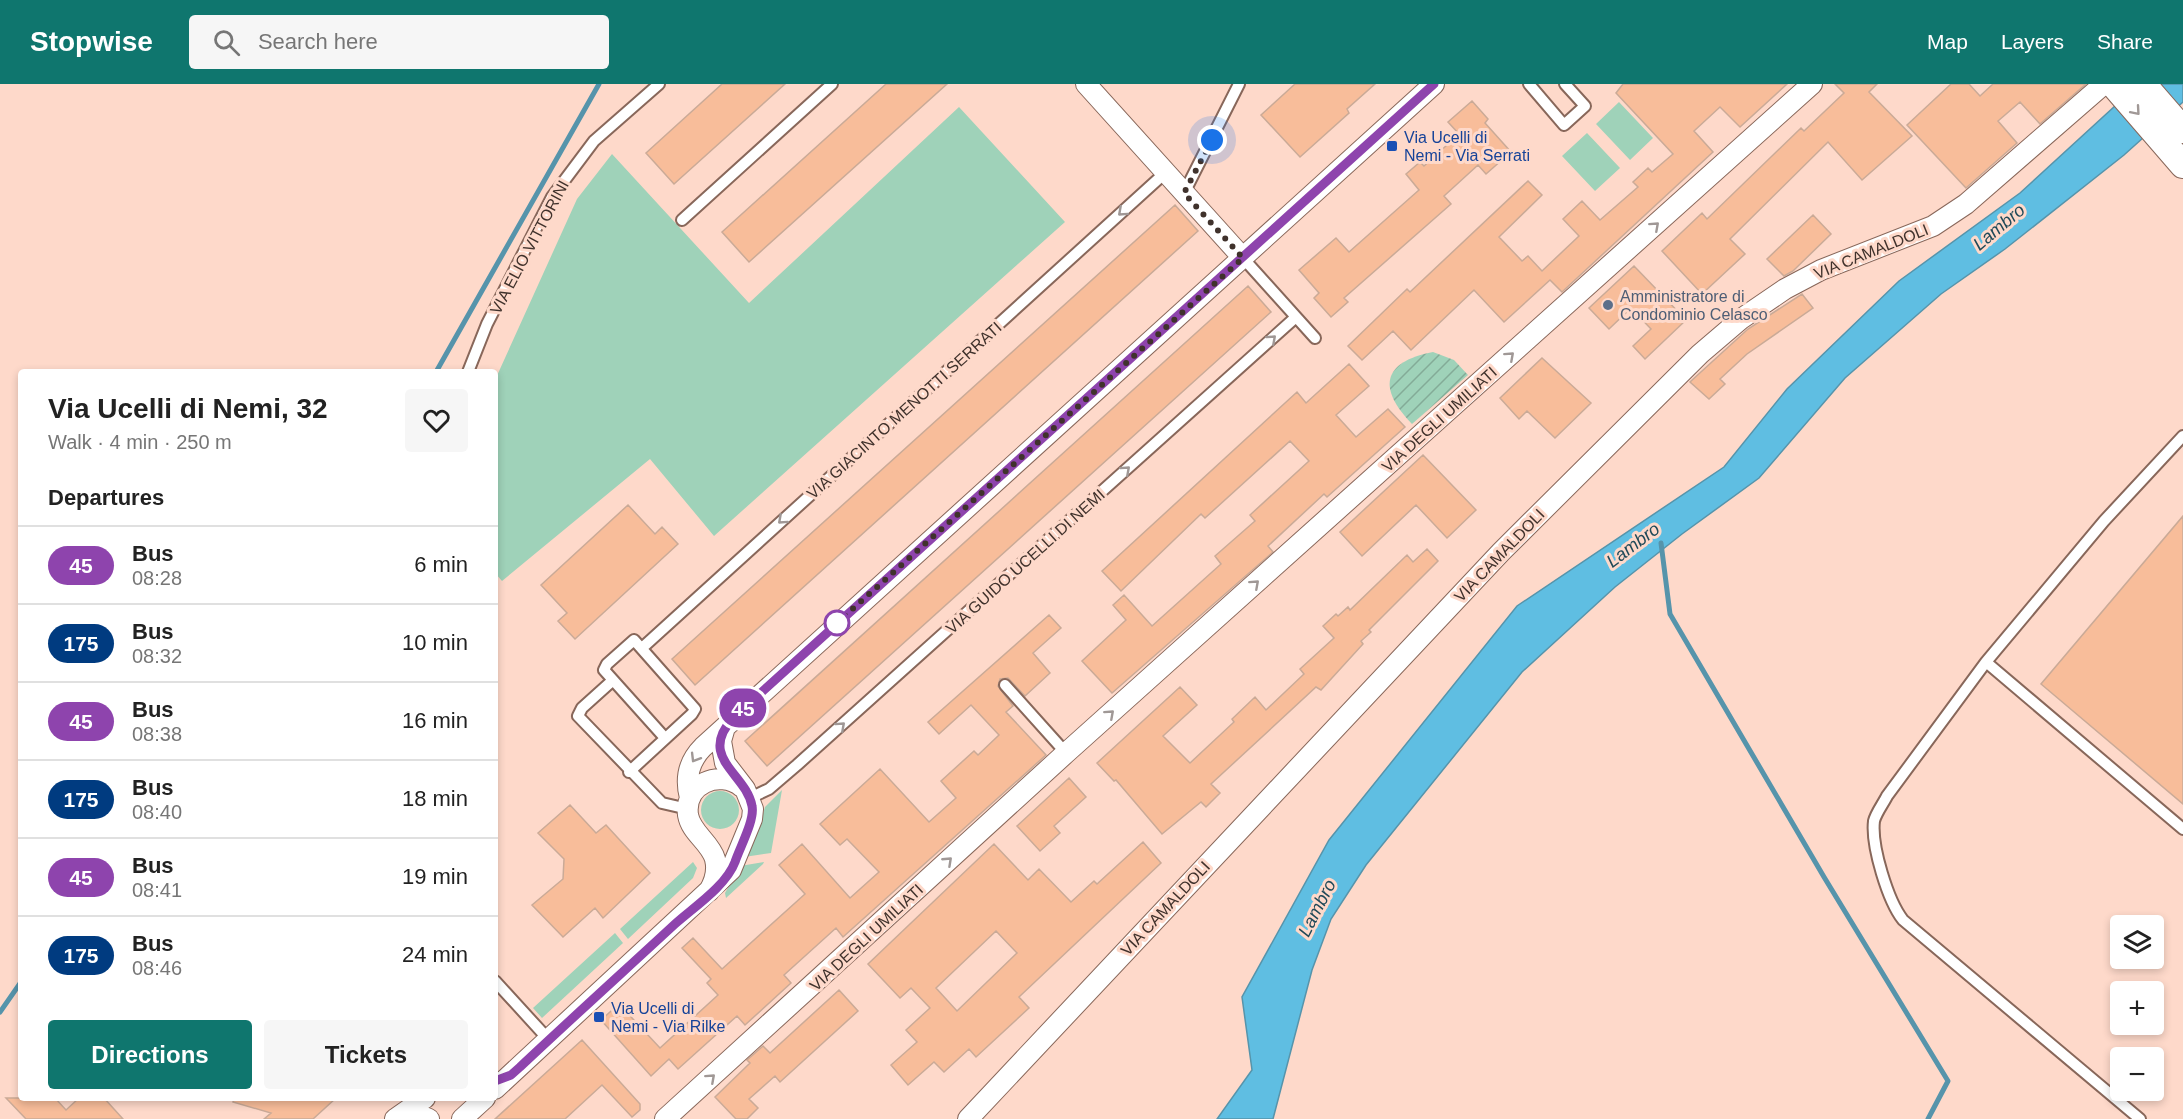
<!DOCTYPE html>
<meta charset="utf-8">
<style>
:root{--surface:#fff;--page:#f6f6f6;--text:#222;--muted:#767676;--line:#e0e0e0;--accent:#0f766e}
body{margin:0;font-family:Helvetica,sans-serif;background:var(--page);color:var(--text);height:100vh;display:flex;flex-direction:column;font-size:22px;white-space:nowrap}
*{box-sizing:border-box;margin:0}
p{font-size:20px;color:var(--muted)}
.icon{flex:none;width:33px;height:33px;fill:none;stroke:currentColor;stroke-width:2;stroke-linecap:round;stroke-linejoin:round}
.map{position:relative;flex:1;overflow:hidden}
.drawer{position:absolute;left:18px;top:285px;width:480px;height:732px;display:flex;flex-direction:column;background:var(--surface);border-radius:6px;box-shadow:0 3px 9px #0003}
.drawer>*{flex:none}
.badge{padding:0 12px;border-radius:20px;font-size:21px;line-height:39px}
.controls{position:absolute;left:2110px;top:831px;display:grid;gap:12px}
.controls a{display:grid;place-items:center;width:54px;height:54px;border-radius:6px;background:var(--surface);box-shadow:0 3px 9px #0003;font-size:30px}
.you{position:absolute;width:30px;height:30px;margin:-15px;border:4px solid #fff;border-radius:50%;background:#1a73e8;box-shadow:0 0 0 9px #1a73e833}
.map>.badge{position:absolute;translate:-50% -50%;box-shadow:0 0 0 3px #fff}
h2{padding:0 30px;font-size:22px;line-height:54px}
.round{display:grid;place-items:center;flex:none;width:63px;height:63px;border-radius:6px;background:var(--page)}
.head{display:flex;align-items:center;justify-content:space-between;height:102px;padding:0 30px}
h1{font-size:28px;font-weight:800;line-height:45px}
.primary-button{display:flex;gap:12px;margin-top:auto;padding:12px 30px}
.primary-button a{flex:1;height:69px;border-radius:6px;background:var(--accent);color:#fff;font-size:24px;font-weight:800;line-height:69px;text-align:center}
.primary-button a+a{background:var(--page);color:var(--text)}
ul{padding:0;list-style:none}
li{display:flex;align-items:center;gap:18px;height:78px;padding:0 30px;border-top:2px solid var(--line)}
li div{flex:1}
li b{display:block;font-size:22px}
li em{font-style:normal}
li .badge{min-width:66px;font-weight:700;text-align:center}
header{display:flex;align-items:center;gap:36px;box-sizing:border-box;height:84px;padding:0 30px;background:var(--accent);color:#fff}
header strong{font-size:28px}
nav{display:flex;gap:33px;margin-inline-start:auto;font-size:21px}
.search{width:420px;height:54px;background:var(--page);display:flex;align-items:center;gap:15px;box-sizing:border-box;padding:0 21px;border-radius:6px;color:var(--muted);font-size:22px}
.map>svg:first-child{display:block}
</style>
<header>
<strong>Stopwise</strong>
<div class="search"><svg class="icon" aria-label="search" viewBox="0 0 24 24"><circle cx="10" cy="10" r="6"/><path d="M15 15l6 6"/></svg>Search here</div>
<nav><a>Map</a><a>Layers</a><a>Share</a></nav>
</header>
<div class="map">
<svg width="2183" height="1035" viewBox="0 0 2183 1035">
<defs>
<pattern id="garden-furrows" width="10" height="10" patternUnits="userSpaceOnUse" patternTransform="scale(1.5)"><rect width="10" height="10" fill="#9fd2b9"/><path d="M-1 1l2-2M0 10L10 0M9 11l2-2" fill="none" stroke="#83ab97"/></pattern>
</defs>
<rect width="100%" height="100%" fill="#fed9ca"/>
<!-- green -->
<path fill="#9fd2b9" d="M1619,18L1653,54L1630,76L1596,40Z
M959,23L1065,138L714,452L650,375L502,497L495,489V296L577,115L612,70L749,219Z
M1587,49L1620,84L1595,107L1562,72Z
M782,706L771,769L744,773L760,740L765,723Z
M701 726a19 19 0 1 1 38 0a19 19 0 1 1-38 0Z
M693,778L697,784L693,794L628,855L620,845Z
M764,778L763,780L726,814L725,809L740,782Z
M615,849L623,859L542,934L533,924Z"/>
<!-- garden -->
<path fill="url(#garden-furrows)" d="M1433,268L1454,276L1468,291L1412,340C1378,305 1381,278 1433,268Z"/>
<!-- water -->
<path fill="#5fbee2" stroke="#5694ab" stroke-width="1.5" d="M2139,0H2183V18L2124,71L2005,165L1941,210L1845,294L1759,394L1682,450L1615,503L1522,588L1366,781L1331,835L1312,886L1273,1035H1217L1252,986L1242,913L1329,756L1517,522L1724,383L1787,305L1899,197L2020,109Z"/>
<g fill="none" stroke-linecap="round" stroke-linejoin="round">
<!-- stream -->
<path stroke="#5694ab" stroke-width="5" d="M436,288L599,0
M1661,459L1670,530L1824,793L1948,997L1928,1035
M0,928L21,898"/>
</g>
<!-- building -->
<path fill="#f8bd9a" stroke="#caaa97" stroke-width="1.5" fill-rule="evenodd" d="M722,0H785L674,100L646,69Z
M886,0H947L749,178L722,148Z
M1295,0H1375L1347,25L1349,29L1300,73L1261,31Z
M1623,0H1787L1740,43L1720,23L1694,47L1713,68L1562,208L1550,196L1504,238L1474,206L1411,266L1393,247L1362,276L1348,262L1407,205L1410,208L1528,97L1542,111L1499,153L1522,177L1528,172L1542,187L1579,152L1563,135L1582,117L1600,136L1638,103L1633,98L1648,84L1652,88L1673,70L1616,9Z
M1835,0H1877L1869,8L1912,52L1862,96L1828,58L1730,155L1745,170L1702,210L1662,167L1702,129L1707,135L1801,44L1804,47L1844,9Z
M1951,0H1969L1980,12L1993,0H2086L2040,40L2020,18L1998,37L2017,59L1966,104L1907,41Z
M1472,17L1488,35L1485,39L1511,68L1486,90L1478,81L1444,112L1451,120L1344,214L1348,218L1331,233L1314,214L1319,209L1299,186L1336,154L1349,168L1419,106L1406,90L1420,78L1424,82L1459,50L1448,38Z
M1175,121L1198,147L695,601L672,575Z
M1813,131L1831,150L1793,187L1784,192L1767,175Z
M1634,182L1686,236L1645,275L1633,262L1651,245L1631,224L1609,245L1589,224Z
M1248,202L1271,228L767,682L745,657Z
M1802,210L1813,224L1747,270L1720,295L1725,300L1709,315L1690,298L1748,245Z
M1542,274L1591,319L1555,354L1527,327L1519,335L1500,314Z
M1349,280L1369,302L1336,331L1356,353L1388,325L1405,343L1327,413L1324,410L1268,462L1273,468L1112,609L1082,577L1126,536L1113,521L1124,511L1152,542L1221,480L1215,472L1255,437L1250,431L1309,377L1290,357L1205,434L1201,430L1121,507L1102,487L1297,308L1306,319Z
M1423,371L1476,426L1447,454L1416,421L1362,472L1340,448Z
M628,421L655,450L662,443L678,460L575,555L558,537L567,529L541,501Z
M2183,432V720L2041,600Z
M1427,465L1438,477L1369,546L1371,548L1361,557L1363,560L1321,606L1316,603L1211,700L1220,709L1206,723L1201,718L1162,750L1116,696L1114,697L1097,679L1180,603L1197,621L1163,652L1190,679L1234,638L1232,635L1255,613L1266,626L1304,590L1300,585L1334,554L1323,542L1336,530L1338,532L1348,523L1350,526L1407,471L1413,478Z
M1049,531L1061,544L1033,569L1050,589L1025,612L1008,594L1000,595L998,602L1013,622L1006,628L1046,671L843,853L836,844L784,891L791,899L745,941L737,932L678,985L669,975L651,992L601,936L619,920L660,964L718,911L707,899L711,895L682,864L693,854L722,885L805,810L779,781L802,760L850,814L879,788L847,755L840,761L820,740L880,685L929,738L956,714L941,697L974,667L978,671L999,651L971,621L939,650L928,638Z
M1069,694L1086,713L1054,742L1060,749L1040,767L1017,742Z
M570,721L596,749L606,741L650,789L603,834L595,824L563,853L532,821L563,795L564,775L538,749Z
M1143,758L1161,779L1019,913L1029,924L976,973L969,965L944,988L934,978L908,1001L891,981L917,958L906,946L930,924L911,904L900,914L868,880L994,760L1028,796L1039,785L1071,818L1094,797L1097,800ZM996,847L1017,869L957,927L936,904Z
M839,906L858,927L780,998L775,992L749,1015L758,1024L747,1035H736L715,1013L750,979L747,976L763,962L770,969Z
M582,956L640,1020V1026L632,1033L602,1001L565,1035H495Z
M6,1014H55L66,1026L79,1014H104L123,1035H26Z
M234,1014H336L313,1035H264L271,1029L233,1018Z"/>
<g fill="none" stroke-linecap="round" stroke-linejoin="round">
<defs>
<path id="service" d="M1529,0L1564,41L1585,22L1565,0
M1184,109L1239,0
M682,136L832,0
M1243,174L1315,254
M468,288L487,240L552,113L594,57L659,0
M642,564L1166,88
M1986,578L2183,745
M612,597L582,624L578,632L662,719L688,725
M1005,601L1066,669
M629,688L692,630L695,625L634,556L607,580L604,586L665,654
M750,714L769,705L797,681L1296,233
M495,897L549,956
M2144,974L2146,971
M2112,1011L2121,1000
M2140,1035L1903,836C1888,817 1871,762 1874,737C1876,729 1883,720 1887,712L1986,578L2104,437L2183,352"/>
<path id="minor" d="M1086,0L1243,174
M690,714C685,695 688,678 703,663L1434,0
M709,807C715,797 718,787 715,775C710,758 691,749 688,731C684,700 719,685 742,703
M495,1005L731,786L752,735L753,725L745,705L725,679L721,657L725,643
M398,1033L413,1028L429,1035
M395,1035L425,1014
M462,1035L485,1014
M665,1035L1066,669L1812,0
M968,1035L1501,468L1700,270L1741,235L1785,205L1821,186L1933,142L1966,120L2104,0"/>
<path id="tertiary" d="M2113,0L2183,81
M2143,0L2183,46"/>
</defs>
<!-- service casing -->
<use href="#service" stroke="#88675a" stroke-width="14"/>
<!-- minor casing -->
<use href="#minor" stroke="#88675a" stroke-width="22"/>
<!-- tertiary casing -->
<use href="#tertiary" stroke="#88675a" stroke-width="28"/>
<!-- service -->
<use href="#service" stroke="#fff" stroke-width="10"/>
<!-- minor -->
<use href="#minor" stroke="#fff" stroke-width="20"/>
<!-- tertiary -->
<use href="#tertiary" stroke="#fff" stroke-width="26"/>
</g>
<!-- one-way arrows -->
<defs><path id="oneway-chevron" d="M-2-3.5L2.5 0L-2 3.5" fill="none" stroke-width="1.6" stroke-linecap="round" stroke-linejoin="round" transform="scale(1.5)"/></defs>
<g stroke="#a09896">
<use href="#oneway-chevron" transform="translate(2136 27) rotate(49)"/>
<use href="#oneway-chevron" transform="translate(1122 128) rotate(138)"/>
<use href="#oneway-chevron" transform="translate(1655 142) rotate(-42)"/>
<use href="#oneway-chevron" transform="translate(1272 255) rotate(-42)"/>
<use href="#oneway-chevron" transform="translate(1510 272) rotate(-42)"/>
<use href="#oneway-chevron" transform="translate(1126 386) rotate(-42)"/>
<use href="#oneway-chevron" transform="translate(782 436) rotate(138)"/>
<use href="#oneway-chevron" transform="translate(1255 500) rotate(-42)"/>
<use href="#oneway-chevron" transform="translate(1110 630) rotate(-42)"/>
<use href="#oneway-chevron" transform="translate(841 642) rotate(-42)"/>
<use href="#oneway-chevron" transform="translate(695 674) rotate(121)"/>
<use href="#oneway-chevron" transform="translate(948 777) rotate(-43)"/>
<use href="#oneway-chevron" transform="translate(711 994) rotate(-42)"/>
</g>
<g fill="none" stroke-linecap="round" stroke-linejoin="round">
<defs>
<path id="line" d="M495,997L511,991L520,983C571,935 623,888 675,840C694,823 726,802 735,778C740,763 755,736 752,722C746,689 697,674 733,634L1434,0"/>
</defs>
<!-- line casing -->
<use href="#line" stroke="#fff" stroke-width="14"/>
<!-- line -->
<use href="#line" stroke="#8e44ad" stroke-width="9"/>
<!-- walk -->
<path stroke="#40322c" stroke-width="6" stroke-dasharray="0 10.8" d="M837,539L1243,174L1184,109L1212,56"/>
</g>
<!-- markers -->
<g fill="#1a4fb4" stroke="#fed9ca" stroke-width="2">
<rect x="1386" y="56" width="12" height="12" rx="3"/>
<rect x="593" y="927" width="12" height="12" rx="3"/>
</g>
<circle fill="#5c6f8a" stroke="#fed9ca" stroke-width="2" cx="1608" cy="221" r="6"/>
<circle fill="#fff" stroke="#8e44ad" stroke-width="3" cx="837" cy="539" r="12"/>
<g text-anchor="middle" stroke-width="6" stroke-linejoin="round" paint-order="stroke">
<!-- transit labels -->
<g font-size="16" fill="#164399" stroke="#fed9ca" text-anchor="start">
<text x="1404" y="59">Via Ucelli di<tspan x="1404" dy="18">Nemi - Via Serrati</tspan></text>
<text x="611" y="930">Via Ucelli di<tspan x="611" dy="18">Nemi - Via Rilke</tspan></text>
</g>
<!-- street labels -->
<g font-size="16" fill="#40322c" stroke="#fed9ca">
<text transform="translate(529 163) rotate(-62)" y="6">VIA ELIO VITTORINI</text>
<text transform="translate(1871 167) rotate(-22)" y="6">VIA CAMALDOLI</text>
<text transform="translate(904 326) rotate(-42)" y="6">VIA GIACINTO MENOTTI SERRATI</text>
<text transform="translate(1439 335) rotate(-42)" y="6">VIA DEGLI UMILIATI</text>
<text transform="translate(1499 471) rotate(-46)" y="6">VIA CAMALDOLI</text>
<text transform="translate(1025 477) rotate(-42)" y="6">VIA GUIDO UCELLI DI NEMI</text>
<text transform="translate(1165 824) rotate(-47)" y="6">VIA CAMALDOLI</text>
<text transform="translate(866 853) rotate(-43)" y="6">VIA DEGLI UMILIATI</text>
</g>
<!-- service labels -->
<g font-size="16" fill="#4e5e75" stroke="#fed9ca" text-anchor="start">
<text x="1620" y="218">Amministratore di<tspan x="1620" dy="18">Condominio Celasco</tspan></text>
</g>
<!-- water labels -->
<g font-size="18" font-style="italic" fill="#204a59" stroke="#fed9ca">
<text transform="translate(1999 143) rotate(-40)" y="6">Lambro</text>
<text transform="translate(1633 461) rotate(-37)" y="6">Lambro</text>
<text transform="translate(1317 824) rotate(-63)" y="6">Lambro</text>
</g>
</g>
</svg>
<div class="controls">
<a><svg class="icon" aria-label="layers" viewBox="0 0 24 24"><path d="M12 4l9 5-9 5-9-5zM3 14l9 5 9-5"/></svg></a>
<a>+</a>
<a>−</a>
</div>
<div class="you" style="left:1212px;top:56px"></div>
<b class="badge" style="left:743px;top:624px;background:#8e44ad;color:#fff">45</b>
<section class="drawer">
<div class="head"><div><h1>Via Ucelli di Nemi, 32</h1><p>Walk · 4 min · 250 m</p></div><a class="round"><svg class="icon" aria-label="heart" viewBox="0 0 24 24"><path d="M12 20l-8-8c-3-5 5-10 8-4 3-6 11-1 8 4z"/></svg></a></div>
<h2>Departures</h2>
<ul>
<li><span class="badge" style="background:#8e44ad;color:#fff">45</span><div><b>Bus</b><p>08:28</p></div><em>6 min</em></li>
<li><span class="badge" style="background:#003b80;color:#fff">175</span><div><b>Bus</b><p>08:32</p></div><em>10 min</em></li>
<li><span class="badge" style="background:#8e44ad;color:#fff">45</span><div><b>Bus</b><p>08:38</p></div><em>16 min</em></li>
<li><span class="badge" style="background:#003b80;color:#fff">175</span><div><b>Bus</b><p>08:40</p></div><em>18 min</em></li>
<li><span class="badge" style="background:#8e44ad;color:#fff">45</span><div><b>Bus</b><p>08:41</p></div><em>19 min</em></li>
<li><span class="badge" style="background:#003b80;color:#fff">175</span><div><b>Bus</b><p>08:46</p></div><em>24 min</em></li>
</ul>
<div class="primary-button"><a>Directions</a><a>Tickets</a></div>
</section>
</div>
